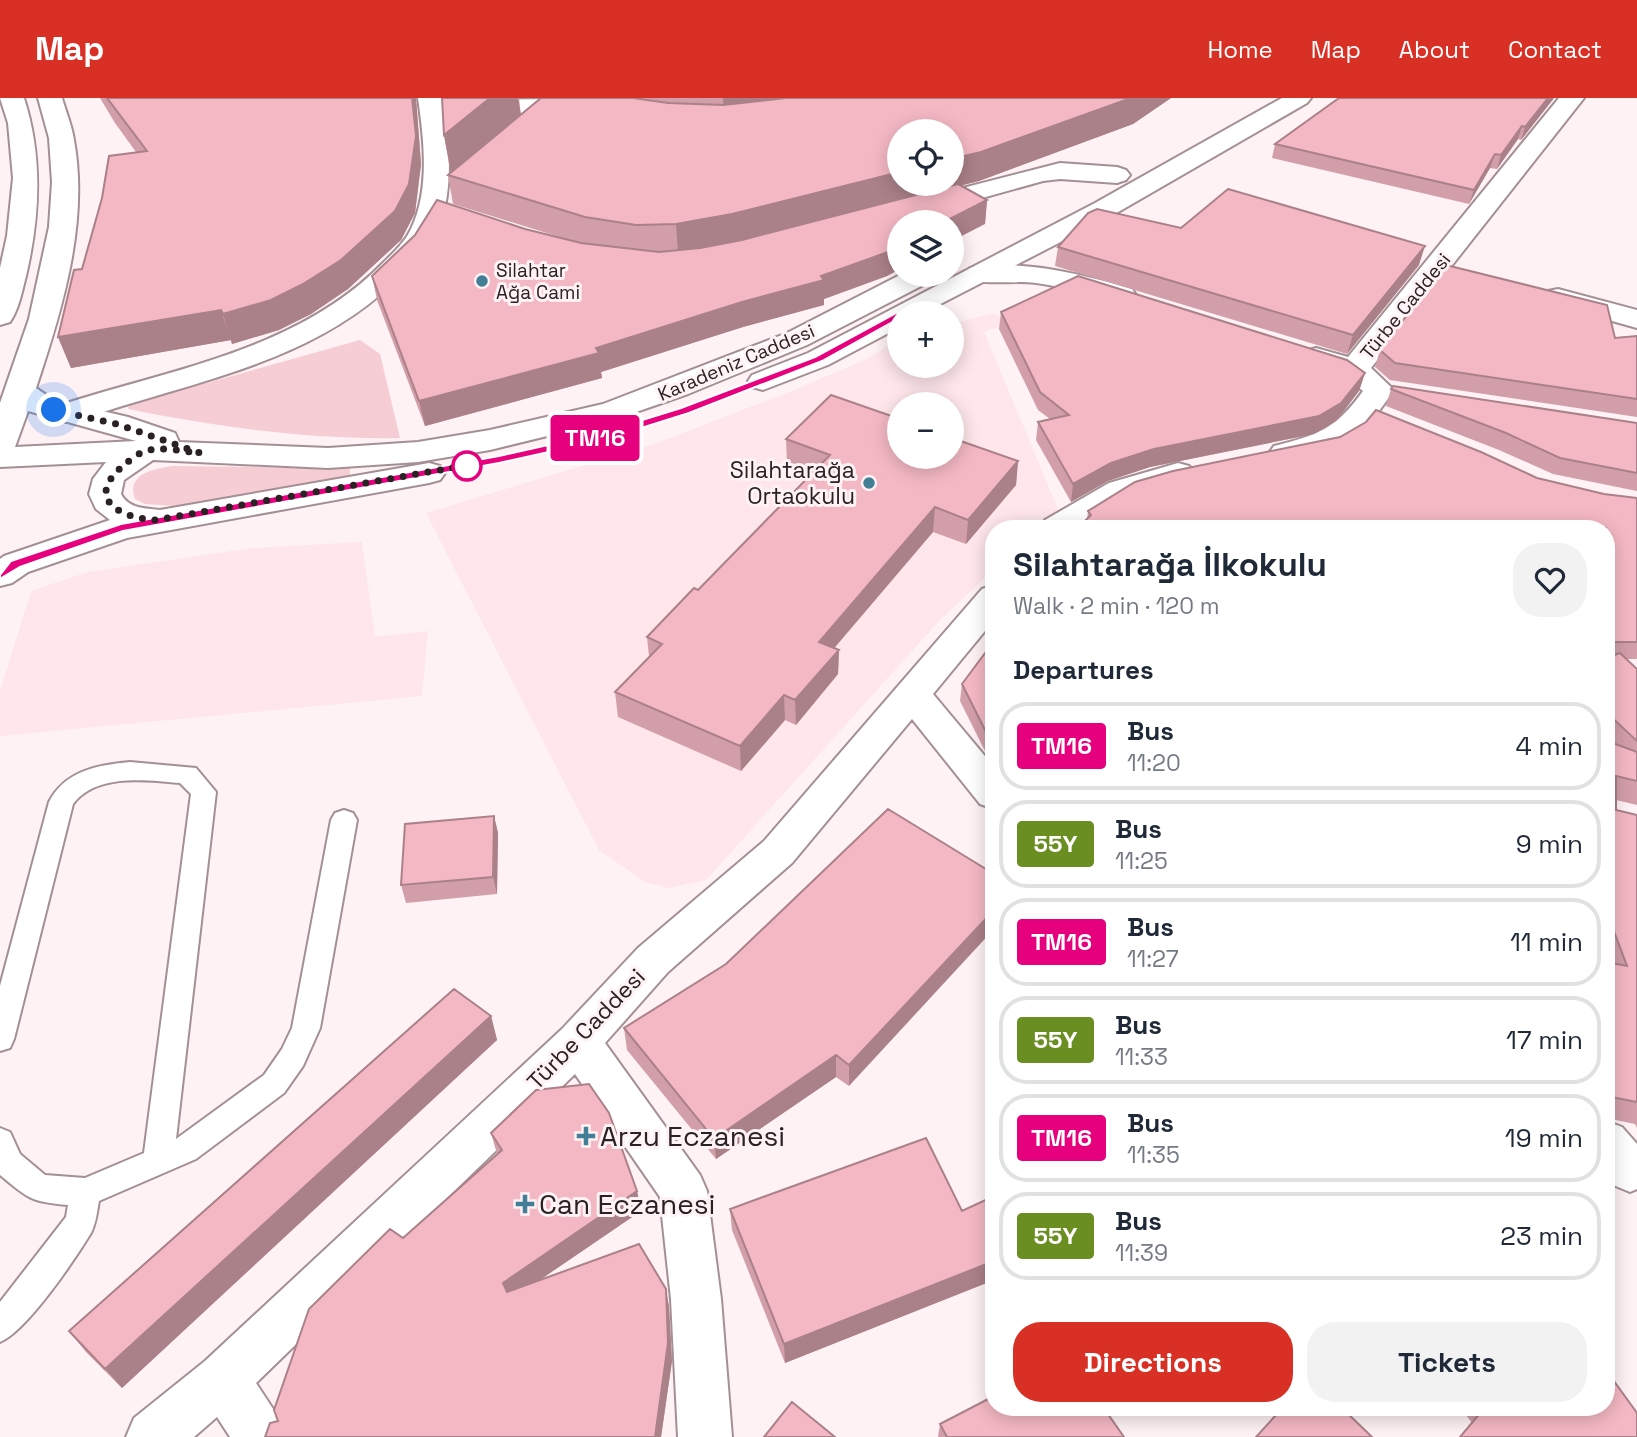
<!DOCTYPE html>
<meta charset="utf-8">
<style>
:root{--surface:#fff;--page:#f2f2f3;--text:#1f2937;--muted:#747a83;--line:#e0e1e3;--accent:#d93025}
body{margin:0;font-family:"Space Grotesk",sans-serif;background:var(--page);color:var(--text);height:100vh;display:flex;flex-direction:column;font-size:26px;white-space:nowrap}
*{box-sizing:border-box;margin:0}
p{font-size:23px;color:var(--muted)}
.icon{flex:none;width:38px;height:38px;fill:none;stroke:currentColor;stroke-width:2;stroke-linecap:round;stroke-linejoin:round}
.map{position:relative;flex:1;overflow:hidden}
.panel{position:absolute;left:985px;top:422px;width:630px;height:896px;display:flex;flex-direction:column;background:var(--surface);border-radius:28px;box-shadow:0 4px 18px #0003}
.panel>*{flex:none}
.badge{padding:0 14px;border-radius:5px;font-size:24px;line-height:46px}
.fabs{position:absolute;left:887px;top:21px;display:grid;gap:14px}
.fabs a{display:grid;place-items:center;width:77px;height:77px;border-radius:50%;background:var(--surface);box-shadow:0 4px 18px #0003;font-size:35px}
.you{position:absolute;width:35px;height:35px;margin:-18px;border:5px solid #fff;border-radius:50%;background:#1a73e8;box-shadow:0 0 0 10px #1a73e833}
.map>.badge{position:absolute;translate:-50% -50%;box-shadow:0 0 0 4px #fff}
h2{padding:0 28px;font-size:26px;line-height:63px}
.round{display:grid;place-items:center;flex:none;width:74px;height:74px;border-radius:28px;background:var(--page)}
.head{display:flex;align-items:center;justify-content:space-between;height:119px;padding:0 28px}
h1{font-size:33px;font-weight:700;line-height:52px}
.button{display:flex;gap:14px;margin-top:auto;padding:14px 28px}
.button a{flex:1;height:80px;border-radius:28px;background:var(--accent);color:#fff;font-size:28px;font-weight:700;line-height:80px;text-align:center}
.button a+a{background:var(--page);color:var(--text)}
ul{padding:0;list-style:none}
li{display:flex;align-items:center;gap:21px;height:88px;margin:0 14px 10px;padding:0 14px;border:4px solid var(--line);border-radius:28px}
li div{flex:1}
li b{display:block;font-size:26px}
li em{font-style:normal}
li .badge{min-width:77px;font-weight:700;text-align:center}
header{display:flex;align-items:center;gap:42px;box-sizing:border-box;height:98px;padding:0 35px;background:var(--accent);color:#fff}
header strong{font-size:33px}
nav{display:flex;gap:38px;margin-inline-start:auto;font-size:24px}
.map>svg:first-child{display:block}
</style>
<header>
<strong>Map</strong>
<nav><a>Home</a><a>Map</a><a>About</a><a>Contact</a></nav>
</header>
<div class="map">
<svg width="1637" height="1339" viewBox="0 0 1637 1339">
<rect width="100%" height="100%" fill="#fff2f4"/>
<!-- built -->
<path fill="#fee6ea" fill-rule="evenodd" d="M994,215L1008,225L984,234L1058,411L1037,430H994V471L939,523L706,782L669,790L645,784L599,752L426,415L652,347L792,293L867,261L899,241L900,268H952V226ZM900,306H952V359H900Z
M362,444L375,539L428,533L422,598L0,638V594L31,493L88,474L252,450Z"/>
<!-- green -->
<path fill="#f6cdd5" d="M360,242L380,256L400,340C309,342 218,329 128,311L129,307L164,293L207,285Z
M173,368L350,370V379L174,408L145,406L135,401C126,375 154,371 173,368Z"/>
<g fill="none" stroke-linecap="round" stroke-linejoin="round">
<defs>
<path id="lane" d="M130,664L196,670L216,694L176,1041L264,977L282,951L292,930L331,722L335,715L344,712L353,715L357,722L320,930L303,968L284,995L196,1061L99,1103C97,1114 96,1125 91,1135C75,1161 27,1233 0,1244V1204L66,1119L68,1107C30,1104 28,1100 0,1077V1030L10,1034L20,1056L45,1077L85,1080L144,1055L191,696L180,685C147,682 96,675 73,706L14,941L10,950L0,953V888L49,704C65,673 97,667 130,664Z"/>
<path id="street" d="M1559,0H1584L1371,270L1394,292C1369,328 1355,347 1311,358C1298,362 1287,365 1274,362L1269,355L1274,348C1318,337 1336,331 1363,293C1347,278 1309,270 1301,259L1306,253L1316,250L1348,259Z
M466,2L554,1L593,6L596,11L593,16L584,18L457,14L454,9L457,4Z
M1060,65L1117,69L1126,72L1130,77L1126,82L1117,85L1060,81L1043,83L925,116L916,114L912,108L916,102Z
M999,167C1045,167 1088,178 1132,191L1136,197L1132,203L1122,205C1093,198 1066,189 1036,185C1014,182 991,187 970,182L966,176L970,170Z
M1558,191L1637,212V230L1548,205L1544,199L1548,193Z
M1178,365L1189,368L1194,375L1189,382L1131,399L1080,430H1040L1045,422L1109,385Z
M994,487V522L933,596L994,669V711L980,706L912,621L792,765L668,874L605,945L700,1077L707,1093L721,1201L732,1339H678L671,1201L660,1099L575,976L256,1285L279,1320L287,1339H230L217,1319L194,1339H126L134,1320L205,1263L562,931L638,850L764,743L982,491Z
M1606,1023L1622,1029L1637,1046V1091L1630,1094L1613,1087L1606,1079Z"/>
<path id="secondary" d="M418,0H442C449,42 454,86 440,127C434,146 418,159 405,173C320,265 192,283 79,322L68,324L57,322L53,315L57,308C170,271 298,253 384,164C394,154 405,144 411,131C430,91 424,42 418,0Z"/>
<path id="primary" d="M0,0H24C43,59 40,118 26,178C22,193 19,211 10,224L0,227V170L7,138L13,80L8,25Z
M38,0H62C66,14 72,28 74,42C89,125 62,212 36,290L52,301L128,319L175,335L179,344L328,350L418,344L490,332L603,306L787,235L900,177H935L931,183L807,247L688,296L613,322L490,352L418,364L328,370L153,362L124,382L121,396C129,411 145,410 160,412L429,365L440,368L445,375L440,382L429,385L127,440L28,474L12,485L0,488V461L4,458L110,422L96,411L89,396L93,381L106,364L0,369V305L29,221L49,129L52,84L49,40ZM28,313L136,343L15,349Z
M1282,0H1311L1307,5L1113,117L923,215H900V229L828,267L763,292L752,289L748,283L752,277L808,255L1095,105Z"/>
</defs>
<!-- lane casing -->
<use href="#lane" stroke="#a49094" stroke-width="4"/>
<!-- street casing -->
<use href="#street" stroke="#a49094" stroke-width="4"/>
<!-- secondary casing -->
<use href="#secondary" stroke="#a49094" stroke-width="4"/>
<!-- primary casing -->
<use href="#primary" stroke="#a49094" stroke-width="4"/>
<!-- lane -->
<use href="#lane" fill="#fff" fill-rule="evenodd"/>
<!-- street -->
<use href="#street" fill="#fff" fill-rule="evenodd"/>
<!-- secondary -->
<use href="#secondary" fill="#fff" fill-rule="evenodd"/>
<!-- primary -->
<use href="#primary" fill="#fff" fill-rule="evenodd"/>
</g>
<!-- wall -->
<path fill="#d29ea9" d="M100,0H416L421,66L415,115L401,142L348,191L311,216L279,232L232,246L231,242L71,270L58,239L82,171L136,54L115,25Z
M442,0H519L521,17L541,0H1171L1133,26L979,83L962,87L987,102L985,126L900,124V171L887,178L824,201V207L743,229L601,274L602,280L425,328L377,202L372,178L525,131L569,142L453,106L448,77L451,75L444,37Z
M1554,0L1521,42L1518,41L1497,71L1490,70L1469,106L1272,60L1275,46Z
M1181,130L1419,167L1347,256L1055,168L1058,149Z
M1001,214L1365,275L1359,293L1336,323L1314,336L1150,369L1108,383L1071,404L1036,342L1038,324L1050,321L1038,312L999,231Z
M1637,238V319L1390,282L1375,269L1380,252Z
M1391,291L1637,325V393L1553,376L1499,352L1386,308Z
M786,341L1018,363L1016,387L966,446L933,434L834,550L839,552L838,576L796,627L785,622L741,673L618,619L615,594L649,559L647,539L698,492L812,375L787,365Z
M1537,380L1604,396L1637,400V561H1626L1637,571V707L1616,702V712L1637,717V1030L1635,1026L1606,1020V430L1087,422L1088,413Z
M994,543V665L985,653L960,603L962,586Z
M888,711L849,988L836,979L716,1061L627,952L624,930L726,866Z
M494,718L498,735L497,796L406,805L401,787Z
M491,918L497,942L122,1290L86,1254L69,1233Z
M491,1035L637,1093L641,1113L541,1181L666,1191L669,1209L672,1263L661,1339H265L497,1056Z
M994,1098V1182L785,1265L732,1132L730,1111L962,1113Z
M1460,1309H1606L1472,1325Z
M940,1326L1124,1339H938Z"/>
<!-- shaded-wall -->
<path fill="#ab8189" d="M412,0H416L421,66L415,115L401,142L348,191L311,216L279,232L232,246L223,216Z
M490,0H518L521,18L451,76L444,37Z
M723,0H819L724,16Z
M1131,0H1171L1133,26L979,83L733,145L678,155L676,126L900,74V86H952V61Z
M1548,0H1554L1521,42L1525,29Z
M1522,28L1518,41L1497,71L1501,57Z
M1495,56L1490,70L1469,106L1474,92Z
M987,102L985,126L952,143V124H944Z
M900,148V171L887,178L824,201V207L743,229L601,274L602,280L425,328L419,303L596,250L821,178Z
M1425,148L1419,167L1347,256L1353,237Z
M221,212L231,242L71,270L58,239Z
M1365,275L1359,293L1336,323L1314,336L1150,369L1108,383L1071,404L1073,386L1111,365Z
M1018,363L1016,387L966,446L968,422Z
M935,409L933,434L819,568V544Z
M839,552L838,576L796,627L795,602Z
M784,597L785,622L741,673L740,648Z
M494,718L498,735L497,796L493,779Z
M994,812V831L849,988V967Z
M491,918L497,942L122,1290L105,1271Z
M836,957V979L716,1061L714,1041Z
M637,1093L641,1113L509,1203L503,1185Z
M994,1163V1182L785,1265L784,1246Z
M666,1191L669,1209L672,1263L661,1339H655Z"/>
<!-- building -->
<path fill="#f4b8c4" stroke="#ab8189" stroke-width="2" d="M107,0H412L416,38L409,86L395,113L341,162L303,186L271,202L223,216L221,212L58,239L74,172L82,171L102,100L109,58L147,53Z
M442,0H490L444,37Z
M541,0H633L668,5L723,7L786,0H1131L981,54L952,61V33H900V74L732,116L676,126L636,127L585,119L448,77Z
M1339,0H1548L1525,29L1522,28L1501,57L1495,56L1474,92L1275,46Z
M958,86L987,102L944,124H900V148L888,154L821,178L824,182L742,204L596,250L599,255L419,303L372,178L415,137L437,102L525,131L581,145L659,154L700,150L742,142Z
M1228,91L1425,148L1353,237L1058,149L1088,115L1097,111L1181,130Z
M1446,167L1607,207L1615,240L1637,238V301L1395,265L1380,252Z
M1078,178L1347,262L1365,275L1341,305L1319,318L1154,351L1111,365L1073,386L1038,324L1069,317L1040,294L1001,214Z
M1393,288L1637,325V375L1560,360L1506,335L1391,291Z
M831,297L900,321V359H952V340L1018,363L968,422L935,409L819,544L839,552L795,602L784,597L740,648L615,594L662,546L647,539L694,490L698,492L830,357L786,341Z
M1376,312L1481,354L1537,380L1604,396L1637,400V544H1606V430H1078L1091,417L1088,413L1135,384L1173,373L1340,339L1366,324Z
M994,543V645L987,636L962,586Z
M1620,555L1637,571V643L1606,614V560Z
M1610,644L1637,654V683L1616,678V712L1637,717V1004L1606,998V864L1627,868L1606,812V647Z
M888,711L994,776V812L849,967L836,957L714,1041L624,930L726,866Z
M494,718L493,779L401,787L405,726Z
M454,891L491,918L105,1271L69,1233Z
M589,986L609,1015L637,1093L503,1185L507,1194L639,1146L666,1191L668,1245L655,1339H265L270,1325L278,1323L274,1312L309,1211L390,1131L403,1140L502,1052L491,1035L536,992Z
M926,1040L962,1113L994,1098V1163L784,1246L730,1111Z
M1611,1279L1637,1315V1339H1460L1482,1313L1480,1309H1606V1281Z
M994,1298V1309H1103L1124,1339H947L940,1326Z
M792,1304L835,1339H764Z
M1285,1309H1341L1372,1339H1256L1276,1317V1313Z"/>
<!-- line -->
<path fill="#e6007e" stroke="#fff" stroke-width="2" d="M896,215L905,217L822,263L689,315L603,342L499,365L123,433L20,469L0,481V477L11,463L121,426L499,358L597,336L681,310L815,259Z"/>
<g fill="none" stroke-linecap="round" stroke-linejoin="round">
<!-- walk -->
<path stroke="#292123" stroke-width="7" stroke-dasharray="0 12.6" d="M54,312L117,326L200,355C185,354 161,348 146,353C138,355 130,362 124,367C83,401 120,420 156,422L474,366L467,368"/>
</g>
<!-- markers -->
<g fill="#427f96" stroke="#fff2f4" stroke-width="2.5">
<circle cx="482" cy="183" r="7"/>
<circle cx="869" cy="385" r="7"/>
<path d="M582.5 1027.5h7v7h7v7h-7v7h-7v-7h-7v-7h7z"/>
<path d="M521.5 1095.5h7v7h7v7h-7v7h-7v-7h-7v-7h7z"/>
</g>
<circle fill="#fff" stroke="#e6007e" stroke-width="3.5" cx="467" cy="368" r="14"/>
<g text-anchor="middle" stroke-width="6" stroke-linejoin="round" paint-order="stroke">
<!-- far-poi labels -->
<g font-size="19" fill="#292123" stroke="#fff2f4" text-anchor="start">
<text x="496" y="179">Silahtar<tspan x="496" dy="22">Ağa Cami</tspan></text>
</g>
<!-- far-street labels -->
<g font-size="19" fill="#292123" stroke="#fff2f4">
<text transform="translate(1405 208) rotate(-51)" y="7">Türbe Caddesi</text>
<text transform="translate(736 264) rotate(-23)" y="7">Karadeniz Caddesi</text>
</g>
<!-- poi labels -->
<g font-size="23" fill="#292123" stroke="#fff2f4" text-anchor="end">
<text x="855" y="380">Silahtarağa<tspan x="855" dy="26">Ortaokulu</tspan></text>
</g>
<!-- street labels -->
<g font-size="23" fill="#292123" stroke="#fff2f4">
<text transform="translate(586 931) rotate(-46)" y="8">Türbe Caddesi</text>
</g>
<!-- near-poi labels -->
<g font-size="28" fill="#292123" stroke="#fff2f4" text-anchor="start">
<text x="600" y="1048">Arzu Eczanesi</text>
<text x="539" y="1116">Can Eczanesi</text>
</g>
</g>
</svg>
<div class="fabs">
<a><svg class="icon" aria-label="locate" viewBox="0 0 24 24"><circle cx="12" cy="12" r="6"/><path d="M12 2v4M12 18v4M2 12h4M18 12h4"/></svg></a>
<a><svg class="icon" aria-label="layers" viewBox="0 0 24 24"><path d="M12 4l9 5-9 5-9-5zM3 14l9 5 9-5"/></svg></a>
<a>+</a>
<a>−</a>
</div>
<div class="you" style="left:54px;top:312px"></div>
<b class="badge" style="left:595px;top:340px;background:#e6007e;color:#fff">TM16</b>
<section class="panel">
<div class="head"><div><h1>Silahtarağa İlkokulu</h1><p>Walk · 2 min · 120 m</p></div><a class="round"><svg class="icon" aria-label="heart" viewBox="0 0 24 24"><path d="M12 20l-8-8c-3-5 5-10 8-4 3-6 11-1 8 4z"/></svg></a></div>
<h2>Departures</h2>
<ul>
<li><span class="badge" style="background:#e6007e;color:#fff">TM16</span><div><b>Bus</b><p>11:20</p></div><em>4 min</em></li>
<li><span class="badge" style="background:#6b8e23;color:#fff">55Y</span><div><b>Bus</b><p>11:25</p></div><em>9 min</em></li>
<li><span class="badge" style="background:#e6007e;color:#fff">TM16</span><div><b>Bus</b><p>11:27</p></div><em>11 min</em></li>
<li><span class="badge" style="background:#6b8e23;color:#fff">55Y</span><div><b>Bus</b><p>11:33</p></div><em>17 min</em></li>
<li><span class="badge" style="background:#e6007e;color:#fff">TM16</span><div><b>Bus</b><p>11:35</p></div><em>19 min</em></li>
<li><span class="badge" style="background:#6b8e23;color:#fff">55Y</span><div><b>Bus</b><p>11:39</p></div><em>23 min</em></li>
</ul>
<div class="button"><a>Directions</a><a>Tickets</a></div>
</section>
</div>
